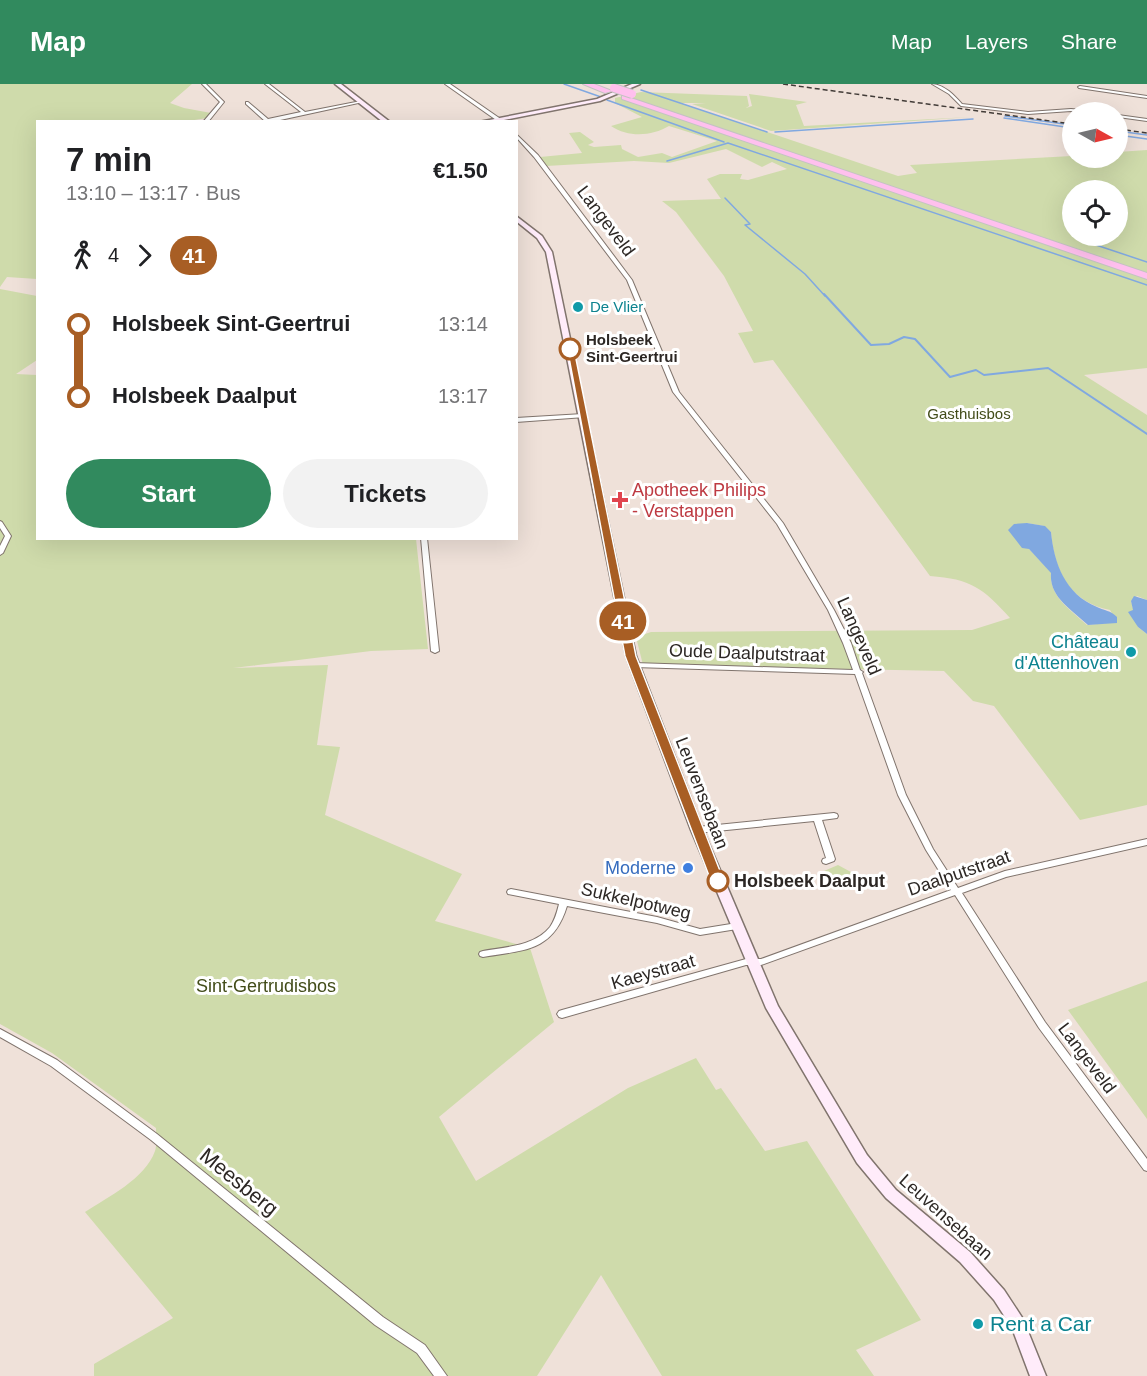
<!DOCTYPE html>
<meta charset="utf-8">
<style>
:root{--surface:#fff;--page:#f2f2f2;--text:#202124;--muted:#757577;--accent:#318a5e}
body{margin:0;font-family:Helvetica,sans-serif;background:var(--page);color:var(--text);height:100vh;display:flex;flex-direction:column;font-size:22px;white-space:nowrap}
*{box-sizing:border-box;margin:0}
p{font-size:20px;color:var(--muted)}
.icon{flex:none;width:33px;height:33px;fill:none;stroke:currentColor;stroke-width:2;stroke-linecap:round;stroke-linejoin:round}
.map{position:relative;flex:1;overflow:hidden}
.drawer{position:absolute;left:36px;top:36px;width:482px;height:420px;display:flex;flex-direction:column;background:var(--surface);border-radius:0px;box-shadow:0 6px 24px #0002}
.drawer>*{flex:none}
.badge{padding:0 12px;border-radius:20px;font-size:21px;line-height:39px}
.needle{width:39px;rotate:98deg}
.controls{position:absolute;left:1062px;top:18px;display:grid;gap:12px}
.controls a{display:grid;place-items:center;width:66px;height:66px;border-radius:50%;background:var(--surface);box-shadow:0 6px 24px #0002;font-size:30px}
.map>.badge{position:absolute;translate:-50% -50%;box-shadow:0 0 0 3px #fff}
.legs{display:flex;align-items:center;gap:9px;height:66px;padding:0 30px;font-size:20px}
.legs p{margin-inline-start:auto}
.overview{display:flex;align-items:center;justify-content:space-between;height:102px;padding:0 30px}
h1{font-size:33px;font-weight:700;line-height:45px}
.button{display:flex;gap:12px;margin-top:auto;padding:12px 30px}
.button a{flex:1;height:69px;border-radius:36px;background:var(--accent);color:#fff;font-size:24px;font-weight:700;line-height:69px;text-align:center}
.button a+a{background:var(--page);color:var(--text)}
ul{padding:0 30px;list-style:none}
li{display:flex;align-items:center;gap:21px;height:72px;font-size:22px}
li i{display:grid;place-items:center;width:9px;height:100%;margin:0 8px;background:currentColor}
li i::after{content:'';width:15px;height:15px;margin:-8px;border:4px solid;border-radius:50%;background:var(--surface)}
li p{margin-inline-start:auto}
li:first-child i{background:linear-gradient(#0000 50%,currentColor 0)}
li:last-child i{background:linear-gradient(currentColor 50%,#0000 0)}
header{display:flex;align-items:center;gap:36px;box-sizing:border-box;height:84px;padding:0 30px;background:var(--accent);color:#fff}
header strong{font-size:28px}
nav{display:flex;gap:33px;margin-inline-start:auto;font-size:21px}
.map>svg:first-child{display:block}
</style>
<header>
<strong>Map</strong>
<nav><a>Map</a><a>Layers</a><a>Share</a></nav>
</header>
<div class="map">
<svg width="1147" height="1292" viewBox="0 0 1147 1292">
<rect width="100%" height="100%" fill="#efe1d9"/>
<!-- green -->
<path fill="#cfdbab" fill-rule="evenodd" d="M0,0H192L170,19L184,24L211,29L207,34L182,38H38L37,195L7,193L0,203Z
M641,8L747,12L749,22L746,24L752,22L749,10L807,18L796,21L804,42L970,33L771,47L692,20L706,19H681L898,92L917,89L910,81L1072,72L1118,74V68L1147,66V284L1084,291L1147,331V516L1137,512L1131,517L1138,543L1147,550V721L1080,736L994,622L973,617L944,587L643,581L636,553L651,548L972,546L1010,534C983,504 971,495 930,492L773,276L754,279L738,249L753,247L724,192L676,128L662,117L721,115L707,95L720,90H742L740,95L748,96L787,85L772,78L762,83L726,65L669,79L634,77L546,82L540,73L582,69L569,49L580,48L594,58L588,61L594,63L621,61L622,65L638,73L662,69L672,73L717,57L669,42C652,52 629,54 611,42L642,33L615,19V14ZM1072,106H1118V152H1072ZM1027,439L1044,442L1051,448C1054,486 1069,518 1110,526L1117,538L1087,541C1070,525 1049,513 1051,488L1029,465Z
M0,205L37,212V276L16,290L37,291L38,454L416,455L428,565L371,567L233,584L328,581L317,661L340,663L325,731L462,790L435,837L530,864L554,938L439,1033L476,1097L628,1004L696,974L716,1006L721,1004L765,1067L807,1057L921,1236L856,1266L874,1292H662L601,1191L537,1292H94V1280L173,1234L85,1128C108,1113 145,1095 155,1067C157,1061 156,1051 156,1044L52,969L0,940Z
M838,781L862,794L831,804L824,787Z
M1147,897V1035L1068,926Z"/>
<!-- water -->
<path fill="#80a8e0" d="M1027,439L1045,442L1051,448C1054,479 1065,510 1097,523C1105,527 1110,526 1117,533V539L1088,541C1071,525 1049,513 1051,489L1029,465L1022,464L1008,446L1014,440Z
M1134,512L1147,516V550L1138,543L1128,528L1133,526L1131,517Z"/>
<g fill="none" stroke-linecap="round" stroke-linejoin="round">
<!-- stream-far1 -->
<path stroke="#80a8e0" stroke-width="1.5" d="M564,0L601,13
M641,6L767,48
M607,16L724,58
M1005,32L1072,41
M1004,34L1072,44
M1118,47L1147,51
M775,48L973,35
M1118,51L1147,55
M667,77L728,59L1147,201
M725,114L750,140L745,141L805,190L825,212
M1093,160L1147,178"/>
<!-- stream -->
<path stroke="#80a8e0" stroke-width="2" d="M824,210L871,261L889,260L904,253L915,255L950,293L976,286L984,291L1048,284L1147,350"/>
<defs>
<path id="street" d="M202,0H206L224,18L208,38H203L220,18Z
M265,0H269L305,28L361,17L363,18L271,38H266L246,20V18H248L268,35L301,28Z
M445,0H450L505,38H499Z
M932,0C945,1 954,11 962,20L1028,28L1071,25L1093,27L1095,28L1071,27L1028,30L961,22L949,10Z
M1080,2L1147,12V14L1079,4L1078,3Z
M1118,31L1147,35V37L1118,33Z
M516,50L538,71L632,196L679,308L783,439L834,526L851,559L860,586L863,588L862,589L906,711L933,765L958,804L1005,787L1147,755V761L1006,793L962,809L1045,938L1147,1075V1087L1144,1086L1039,944L955,811L761,881H746L562,934L559,933L557,930L559,927L562,926L746,875H761L951,806L926,766L898,711L855,590L634,583L630,581L634,579L853,586L843,559L828,526L777,440L673,308L627,196L534,73L516,53Z
M583,330L585,331V333L516,338V334Z
M0,437L2,438L11,452L3,469L0,471V462L5,452L0,444Z
M421,454H427L439,567L435,569L431,567Z
M834,729L837,730L838,732L837,734L822,736L835,775L834,777L826,780L823,779L822,777L823,775L826,774L814,737L697,749L694,748L693,746L694,744L697,743Z
M511,805L657,833L700,845L737,839L740,840L741,842L740,844L737,845L700,851L657,839L567,822C553,868 524,866 483,873L480,872L479,870L480,868L483,867C505,863 535,862 550,843C555,836 557,828 559,820L508,810L507,808L508,806Z
M0,945L57,976L157,1050L383,1233L425,1261L447,1292H434L417,1269L375,1241L151,1056L51,982L0,953Z"/>
<path id="secondary" d="M335,0H341L390,38H383Z
M632,0H640L600,17L494,38H479L597,15Z
M516,132L542,152L552,168L636,572L703,746L778,922L867,1071L896,1106L970,1168L1004,1206L1023,1235L1046,1292H1030L1012,1244L994,1216L960,1178L886,1114L857,1079L766,924L691,746L626,572L546,168L537,154L516,137Z"/>
<path id="highway" d="M583,0H594L612,7L605,9Z
M622,11L1147,189V195L622,15Z"/>
</defs>
<!-- street casing -->
<use href="#street" stroke="#80746d" stroke-width="2"/>
<!-- secondary casing -->
<use href="#secondary" stroke="#80746d" stroke-width="3"/>
<!-- highway casing -->
<use href="#highway" stroke="#c4c3c2" stroke-width="2"/>
<!-- street -->
<use href="#street" fill="#fff" fill-rule="evenodd"/>
<!-- secondary -->
<use href="#secondary" fill="#ffecfa" fill-rule="evenodd"/>
<!-- highway -->
<use href="#highway" fill="#ffc0ee" fill-rule="evenodd"/>
<!-- rail -->
<path stroke="#423c38" stroke-width="1.5" stroke-dasharray="5 3" stroke-linecap="butt" d="M783,0L1072,40
M1118,45L1147,49"/>
<defs>
<path id="highway-bridge" d="M614,4L632,10"/>
</defs>
<!-- highway-bridge casing -->
<use href="#highway-bridge" stroke="#c4c3c2" stroke-width="10" stroke-linecap="butt"/>
<!-- highway-bridge -->
<use href="#highway-bridge" stroke="#ffc0ee" stroke-width="8"/>
</g>
<!-- line-1 -->
<path fill="#a85e24" stroke="#fff" stroke-width="1.5" d="M567,263L574,265L636,572L724,797L718,802L711,797L625,572Z"/>
<!-- markers -->
<g fill="#0f9aa8" stroke="#fff" stroke-width="2">
<circle cx="578" cy="223" r="6"/>
<circle cx="1131" cy="568" r="6"/>
<circle cx="978" cy="1240" r="6"/>
</g>
<g fill="#fff" stroke="#a85e24" stroke-width="3">
<circle cx="570" cy="265" r="10"/>
<circle cx="718" cy="797" r="10"/>
</g>
<path fill="#e0444e" stroke="#fff" stroke-width="2" d="M617 407h6v6h6v6h-6v6h-6v-6h-6v-6h6z"/>
<circle fill="#3f7fe0" stroke="#fff" stroke-width="2" cx="688" cy="784" r="6"/>
<g text-anchor="middle" stroke-width="6" stroke-linejoin="round" paint-order="stroke">
<!-- far-culture labels -->
<g font-size="15" fill="#0d838f" stroke="#fff" text-anchor="start">
<text x="590" y="228">De Vlier</text>
</g>
<!-- far-stop labels -->
<g font-size="15" font-weight="bold" fill="#2c2724" stroke="#fff" text-anchor="start">
<text x="586" y="261">Holsbeek<tspan x="586" dy="17">Sint-Geertrui</tspan></text>
</g>
<!-- far-park labels -->
<g font-size="15" fill="#424c19" stroke="#fff">
<text x="969" y="335">Gasthuisbos</text>
</g>
<!-- street labels -->
<g font-size="18" fill="#2c2724" stroke="#fff">
<text transform="translate(606 137) rotate(53)" y="6">Langeveld</text>
<text transform="translate(859 552) rotate(66)" y="6">Langeveld</text>
<text transform="translate(747 569) rotate(2)" y="6">Oude Daalputstraat</text>
<text transform="translate(702 709) rotate(69)" y="6">Leuvensebaan</text>
<text transform="translate(959 789) rotate(-19)" y="6">Daalputstraat</text>
<text transform="translate(636 817) rotate(13)" y="6">Sukkelpotweg</text>
<text transform="translate(653 888) rotate(-16)" y="6">Kaeystraat</text>
<text transform="translate(1087 974) rotate(53)" y="6">Langeveld</text>
<text transform="translate(946 1133) rotate(42)" y="6">Leuvensebaan</text>
</g>
<!-- health labels -->
<g font-size="18" fill="#be3a42" stroke="#fff" text-anchor="start">
<text x="632" y="412">Apotheek Philips<tspan x="632" dy="21">- Verstappen</tspan></text>
</g>
<!-- culture labels -->
<g font-size="18" fill="#0d838f" stroke="#fff" text-anchor="end">
<text x="1119" y="564">Château<tspan x="1119" dy="21">d'Attenhoven</tspan></text>
</g>
<!-- shop labels -->
<g font-size="18" fill="#366cbe" stroke="#fff" text-anchor="end">
<text x="676" y="790">Moderne</text>
</g>
<!-- stop labels -->
<g font-size="18" font-weight="bold" fill="#2c2724" stroke="#fff" text-anchor="start">
<text x="734" y="803">Holsbeek Daalput</text>
</g>
<!-- park labels -->
<g font-size="18" fill="#424c19" stroke="#fff">
<text x="266" y="908">Sint-Gertrudisbos</text>
</g>
<!-- near-street labels -->
<g font-size="21" fill="#2c2724" stroke="#fff">
<text transform="translate(239 1098) rotate(39)" y="7">Meesberg</text>
</g>
<!-- near-culture labels -->
<g font-size="21" fill="#0d838f" stroke="#fff" text-anchor="start">
<text x="990" y="1247">Rent a Car</text>
</g>
</g>
</svg>
<div class="controls">
<a><svg class="needle" viewBox="-14 -14 28 28"><path d="M0-13l5 13h-10z" fill="#e53935"/><path d="M0 13l5-13h-10z" fill="#757577"/></svg></a>
<a><svg class="icon" aria-label="locate" viewBox="0 0 24 24"><circle cx="12" cy="12" r="6"/><path d="M12 2v4M12 18v4M2 12h4M18 12h4"/></svg></a>
</div>
<b class="badge" style="left:623px;top:537px;background:#a85e24;color:#fff">41</b>
<section class="drawer">
<div class="overview"><div><h1>7 min</h1><p>13:10 – 13:17 · Bus</p></div><b>€1.50</b></div>
<div class="legs"><svg class="icon" aria-label="walk" viewBox="0 0 24 24"><circle cx="13" cy="4" r="2"/><path d="M13 8l-2 6 4 7M11 14l-3 7M7 12l3-4h3l4 4"/></svg>4<svg class="icon" aria-label="forward" viewBox="0 0 24 24"><path d="M9 5l7 7-7 7"/></svg><b class="badge" style="background:#a85e24;color:#fff">41</b></div>
<ul>
<li><i style="color:#a85e24"></i><b>Holsbeek Sint-Geertrui</b><p>13:14</p></li>
<li><i style="color:#a85e24"></i><b>Holsbeek Daalput</b><p>13:17</p></li>
</ul>
<div class="button"><a>Start</a><a>Tickets</a></div>
</section>
</div>
